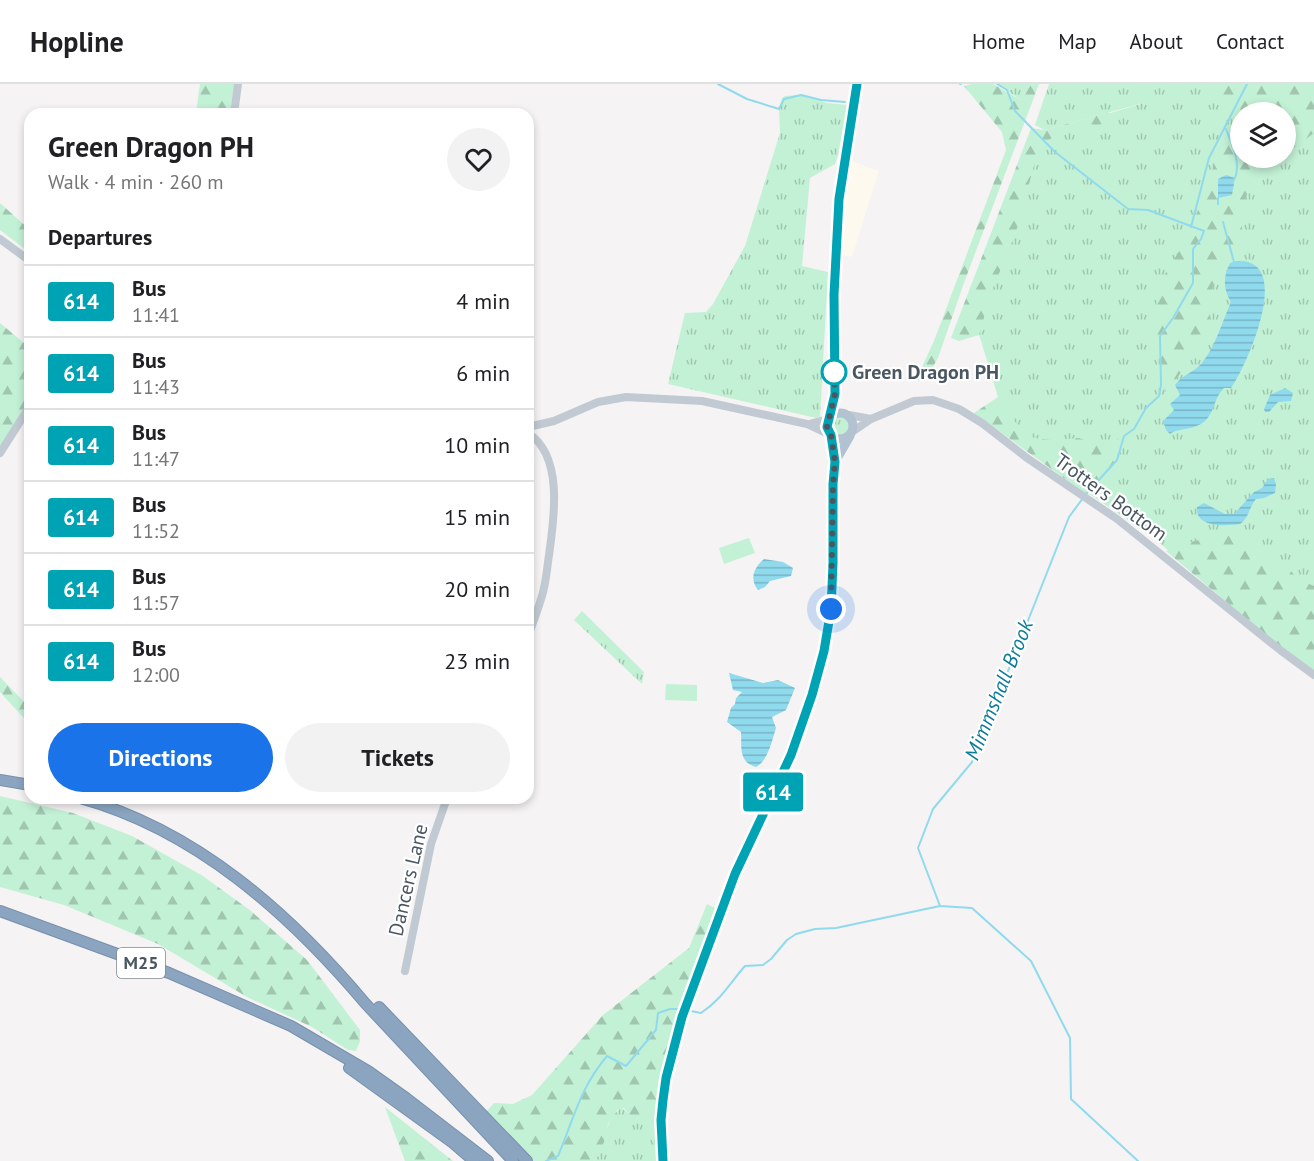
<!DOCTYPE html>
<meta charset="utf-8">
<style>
:root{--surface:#fff;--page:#f2f2f2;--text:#202124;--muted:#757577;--line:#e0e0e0;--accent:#1a73e8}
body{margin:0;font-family:"PT Sans",sans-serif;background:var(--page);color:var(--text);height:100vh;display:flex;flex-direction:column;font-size:22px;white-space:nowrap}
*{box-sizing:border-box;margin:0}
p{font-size:20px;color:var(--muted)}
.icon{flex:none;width:33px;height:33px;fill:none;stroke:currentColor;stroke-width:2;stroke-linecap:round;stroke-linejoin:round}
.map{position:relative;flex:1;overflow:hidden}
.panel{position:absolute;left:24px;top:24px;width:510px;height:696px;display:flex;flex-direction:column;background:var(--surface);border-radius:18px;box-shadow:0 3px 9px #0003}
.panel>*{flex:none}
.badge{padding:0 12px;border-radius:4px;font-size:21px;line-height:39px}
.controls{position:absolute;left:1230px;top:18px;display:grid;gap:12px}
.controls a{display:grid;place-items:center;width:66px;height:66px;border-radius:50%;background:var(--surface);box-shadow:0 3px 9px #0003;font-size:30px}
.you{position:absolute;width:30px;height:30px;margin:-15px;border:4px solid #fff;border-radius:50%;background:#1a73e8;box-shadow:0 0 0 9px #1a73e833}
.map>.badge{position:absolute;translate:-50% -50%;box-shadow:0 0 0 3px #fff}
h2{padding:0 24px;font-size:22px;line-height:54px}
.round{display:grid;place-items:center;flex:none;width:63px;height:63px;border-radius:32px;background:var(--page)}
.overview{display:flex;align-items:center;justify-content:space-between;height:102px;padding:0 24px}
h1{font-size:28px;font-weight:700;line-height:45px}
.button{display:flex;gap:12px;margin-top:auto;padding:12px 24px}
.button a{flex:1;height:69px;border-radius:36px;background:var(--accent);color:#fff;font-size:24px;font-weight:700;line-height:69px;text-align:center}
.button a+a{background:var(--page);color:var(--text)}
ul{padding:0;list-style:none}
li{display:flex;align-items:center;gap:18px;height:72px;padding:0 24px;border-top:2px solid var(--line)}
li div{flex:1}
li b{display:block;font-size:22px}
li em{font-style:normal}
li .badge{min-width:66px;font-weight:700;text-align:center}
header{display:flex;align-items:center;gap:36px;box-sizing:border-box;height:84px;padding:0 30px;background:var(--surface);border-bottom:2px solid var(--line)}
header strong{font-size:28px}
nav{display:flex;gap:33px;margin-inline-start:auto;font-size:21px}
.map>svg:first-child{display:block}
</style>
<header>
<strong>Hopline</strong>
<nav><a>Home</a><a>Map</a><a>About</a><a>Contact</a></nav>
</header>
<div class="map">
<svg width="1314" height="1077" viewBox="0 0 1314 1077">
<defs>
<pattern id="grass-tufts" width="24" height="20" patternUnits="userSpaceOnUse" patternTransform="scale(1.5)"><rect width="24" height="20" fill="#c3f1d5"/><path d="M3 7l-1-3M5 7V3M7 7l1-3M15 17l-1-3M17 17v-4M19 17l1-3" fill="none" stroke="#a0c6b0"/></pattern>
<pattern id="forest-firs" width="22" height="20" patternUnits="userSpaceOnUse" patternTransform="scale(1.5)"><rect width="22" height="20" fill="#c3f1d5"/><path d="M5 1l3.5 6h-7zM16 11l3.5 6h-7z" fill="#a0c6b0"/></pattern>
<pattern id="water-rules" width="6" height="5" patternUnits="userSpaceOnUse" patternTransform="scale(1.5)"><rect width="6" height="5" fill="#90daee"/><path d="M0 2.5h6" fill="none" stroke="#78b4c4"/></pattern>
</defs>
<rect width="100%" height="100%" fill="#f5f3f3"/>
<!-- commercial -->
<path fill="#fdf9ef" d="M851,77L879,87L852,173L841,171L842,128Z"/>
<!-- grass -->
<path fill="url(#grass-tufts)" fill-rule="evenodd" d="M997,0H1028L1021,16Z
M1049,0H1201L1200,2L1314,0V587L1151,452L1091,411L1004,333L978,247L1034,52L1150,17L1045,46L1035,41ZM1240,28H1286V74H1240Z
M801,11L827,19L847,21L838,71L835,80L810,94L802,182L828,188L820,333L816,334L668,300L685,229L706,228L713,220L745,162L780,49L779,25L782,14L785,12Z
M830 342a10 10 0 1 1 20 0a10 10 0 1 1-20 0Z
M582,527L644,588L642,600L574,536Z
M622,1024L630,1031L650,1036L657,1029V1077H594C606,1061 605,1031 622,1024Z"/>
<!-- forest -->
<path fill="url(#forest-firs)" d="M200,0H234L230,30H196Z
M972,0H993L1021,16L1028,0H1039L965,196L938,274L925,297L916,296L934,257L1006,66L1002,48L964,2Z
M1201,0H1314V49L1286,69V28H1240V74H1280L1251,97L1240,133L1246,166L1215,180L1208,251L1177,294L1165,308L1157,259L1152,246L1160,198L1189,151L1222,59L1235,38L1200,2Z
M1109,28L1111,38L1056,51L1039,63L1016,148L991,209L979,251L959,257L951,254L1031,44L1045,46Z
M0,119L30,146V169L0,146Z
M0,239L30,264V315L22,331L0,362Z
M998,313L1020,345L1034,354L1051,356L1079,354L1097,361L1123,354L1117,376L1086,410L974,329Z
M1226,449L1248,456L1259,468L1292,488L1297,495L1314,502V587L1288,570L1166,467L1191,458Z
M0,593L30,624V641L0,608Z
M0,712L73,729L132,752L203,792L251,827L307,876L360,946V957L356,967L348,966L312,943L247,913L158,860L64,821L0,803Z
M707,820L715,824L696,877L665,977L657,1029L645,1041L636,1039L624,1024L617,1026L608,1040L605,1055L599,1071L594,1077H533L485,1029L494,1019L513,1020L532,1011L603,931L689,864Z
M385,1023L453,1077H405Z"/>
<!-- pitch -->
<path fill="#c3f1d5" d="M749,454L755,469L724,480L719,464Z
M666,600L697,601V617L665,616Z"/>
<!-- water -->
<path fill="url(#water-rules)" d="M1226,91L1235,94L1232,111L1218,114V95Z
M1237,177C1295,174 1247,281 1231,304H1224C1214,313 1215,328 1205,337C1193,347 1180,343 1170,350L1166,346L1163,337L1174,326L1170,320L1180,311L1175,301C1183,290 1193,289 1201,280C1215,264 1222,238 1231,218C1223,205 1223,193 1230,179Z
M1285,304L1293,309L1291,317L1278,318L1269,328H1265L1264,325L1270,311Z
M1274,394L1276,400L1275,409L1264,414L1256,415C1249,423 1249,434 1240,440C1226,442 1195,444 1197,423L1204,419L1225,430H1234L1254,408L1262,404L1268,395Z
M764,475L783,478L793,484L791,492L770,497L765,503L758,506C749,494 754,484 764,475Z
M729,589L763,599L778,596L795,604L786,626L772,633L776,644C772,656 768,677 756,683C738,678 742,662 741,648L727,638L731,624L735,620L736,614L742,608L733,606Z"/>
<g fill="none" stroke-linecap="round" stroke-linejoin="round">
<!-- stream -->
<path stroke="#90daee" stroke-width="2" d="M718,0L747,15L779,25L784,15L801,11L821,16L845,18
M960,0H961
M1226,45C1232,60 1241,79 1235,94
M1218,114V120
M1223,138L1234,178
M1191,143L1209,74L1247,0
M940,822L972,824L1031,877L1070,954L1071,1015L1138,1077
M686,926L701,929C721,916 730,899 745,882L763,881L771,875L787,856L796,850L815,845L836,844L940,822L918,764L933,725L972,678L1069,433L1086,410L1117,376L1124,352L1134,345L1146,324L1159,312L1161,301L1160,252L1173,234L1193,199V165L1201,155L1204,147L1148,126L1128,125L1055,68L1015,27L1007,6L997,0
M546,1077L558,1072C574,1034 580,1004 607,972L626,982L656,946L658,929L670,925H681"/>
<defs>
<path id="highway" d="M0,696L30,701
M80,714C196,746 289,829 365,919L513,1077
M0,827L169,889L291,942L368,987L406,1014L488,1077
M379,923L527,1077
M349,984L453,1059L474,1077"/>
</defs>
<!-- highway casing -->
<use href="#highway" stroke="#7690ad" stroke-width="12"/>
<!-- minor -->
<path stroke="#c1cad2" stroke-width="8" d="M234,30L238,0
M0,155L30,177
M849,331L871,335
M809,340L828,335
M528,343L554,337L598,318L626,313L702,317L807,340L830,351
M852,348L871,335L914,317L933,316L959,325L982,339L1027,374L1117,435L1280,566L1314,591
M528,349C564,372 554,435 549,471C547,484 546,499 542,512C538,525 533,539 528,552
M0,369L30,322
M405,887L431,760L447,714"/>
<!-- major -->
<path stroke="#b3c2d1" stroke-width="9" d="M827 342a13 13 0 1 1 26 0a13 13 0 1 1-26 0Z
M829,333L835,310L834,211L839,115L857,0
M835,378L850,352
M663,1077L661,1036L663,1016L671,975L682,933L735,790L791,671L819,590L831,525L833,400L835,378L831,351"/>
<!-- highway -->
<use href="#highway" stroke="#8ba5c1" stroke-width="10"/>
</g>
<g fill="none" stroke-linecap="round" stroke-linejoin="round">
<defs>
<path id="line" d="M663,1077L661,1036L663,1016L666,994L682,933L735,790L791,671L812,611L824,567L831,525L833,480V400L835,378L831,351L827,343L835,310L834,211L839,115L857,0"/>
</defs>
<!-- line casing -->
<use href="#line" stroke="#fff" stroke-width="14"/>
<!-- line -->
<use href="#line" stroke="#00a3b4" stroke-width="9"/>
<!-- walk -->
<path stroke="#4a5661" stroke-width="6" stroke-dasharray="0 10.8" d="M831,525L833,400L835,378L831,351L827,343L835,310L834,288"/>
</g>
<!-- markers -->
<circle fill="#fff" stroke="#00a3b4" stroke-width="3" cx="834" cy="288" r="12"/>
<g text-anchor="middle" stroke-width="4.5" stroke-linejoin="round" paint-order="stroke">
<!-- shield labels -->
<rect fill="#fff" stroke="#808990" stroke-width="1.5" x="117" y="864" width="48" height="30" rx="4.5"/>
<g font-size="18" font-weight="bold" fill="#4a5661">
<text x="141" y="885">M25</text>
</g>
<!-- stop labels -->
<g font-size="20" font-weight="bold" fill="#4a5661" stroke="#fff" text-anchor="start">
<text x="852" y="295">Green Dragon PH</text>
</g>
<!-- street labels -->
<g font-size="20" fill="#4a5661" stroke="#fff">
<text transform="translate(1111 413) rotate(36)" y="7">Trotters Bottom</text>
<text transform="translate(408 796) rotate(-77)" y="7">Dancers Lane</text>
</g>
<!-- water labels -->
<g font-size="21" font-style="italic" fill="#0c7c9b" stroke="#fff">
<text transform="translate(999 606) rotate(-68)" y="7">Mimmshall Brook</text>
</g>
</g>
</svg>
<div class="controls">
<a><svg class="icon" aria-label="layers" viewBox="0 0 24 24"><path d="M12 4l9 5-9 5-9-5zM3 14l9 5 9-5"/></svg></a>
</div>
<div class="you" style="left:831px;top:525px"></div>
<b class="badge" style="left:773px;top:708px;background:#00a3b4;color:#fff">614</b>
<section class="panel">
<div class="overview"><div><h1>Green Dragon PH</h1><p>Walk · 4 min · 260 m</p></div><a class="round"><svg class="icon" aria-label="heart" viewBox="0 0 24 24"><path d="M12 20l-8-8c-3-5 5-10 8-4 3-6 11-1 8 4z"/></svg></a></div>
<h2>Departures</h2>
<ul>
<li><span class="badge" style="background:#00a3b4;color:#fff">614</span><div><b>Bus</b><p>11:41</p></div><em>4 min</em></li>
<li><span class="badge" style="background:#00a3b4;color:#fff">614</span><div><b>Bus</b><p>11:43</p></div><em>6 min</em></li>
<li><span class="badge" style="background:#00a3b4;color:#fff">614</span><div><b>Bus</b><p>11:47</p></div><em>10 min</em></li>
<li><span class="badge" style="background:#00a3b4;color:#fff">614</span><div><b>Bus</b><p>11:52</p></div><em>15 min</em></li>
<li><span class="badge" style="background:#00a3b4;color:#fff">614</span><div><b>Bus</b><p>11:57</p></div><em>20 min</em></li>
<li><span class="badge" style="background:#00a3b4;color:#fff">614</span><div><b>Bus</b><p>12:00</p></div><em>23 min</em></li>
</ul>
<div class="button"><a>Directions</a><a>Tickets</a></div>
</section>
</div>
